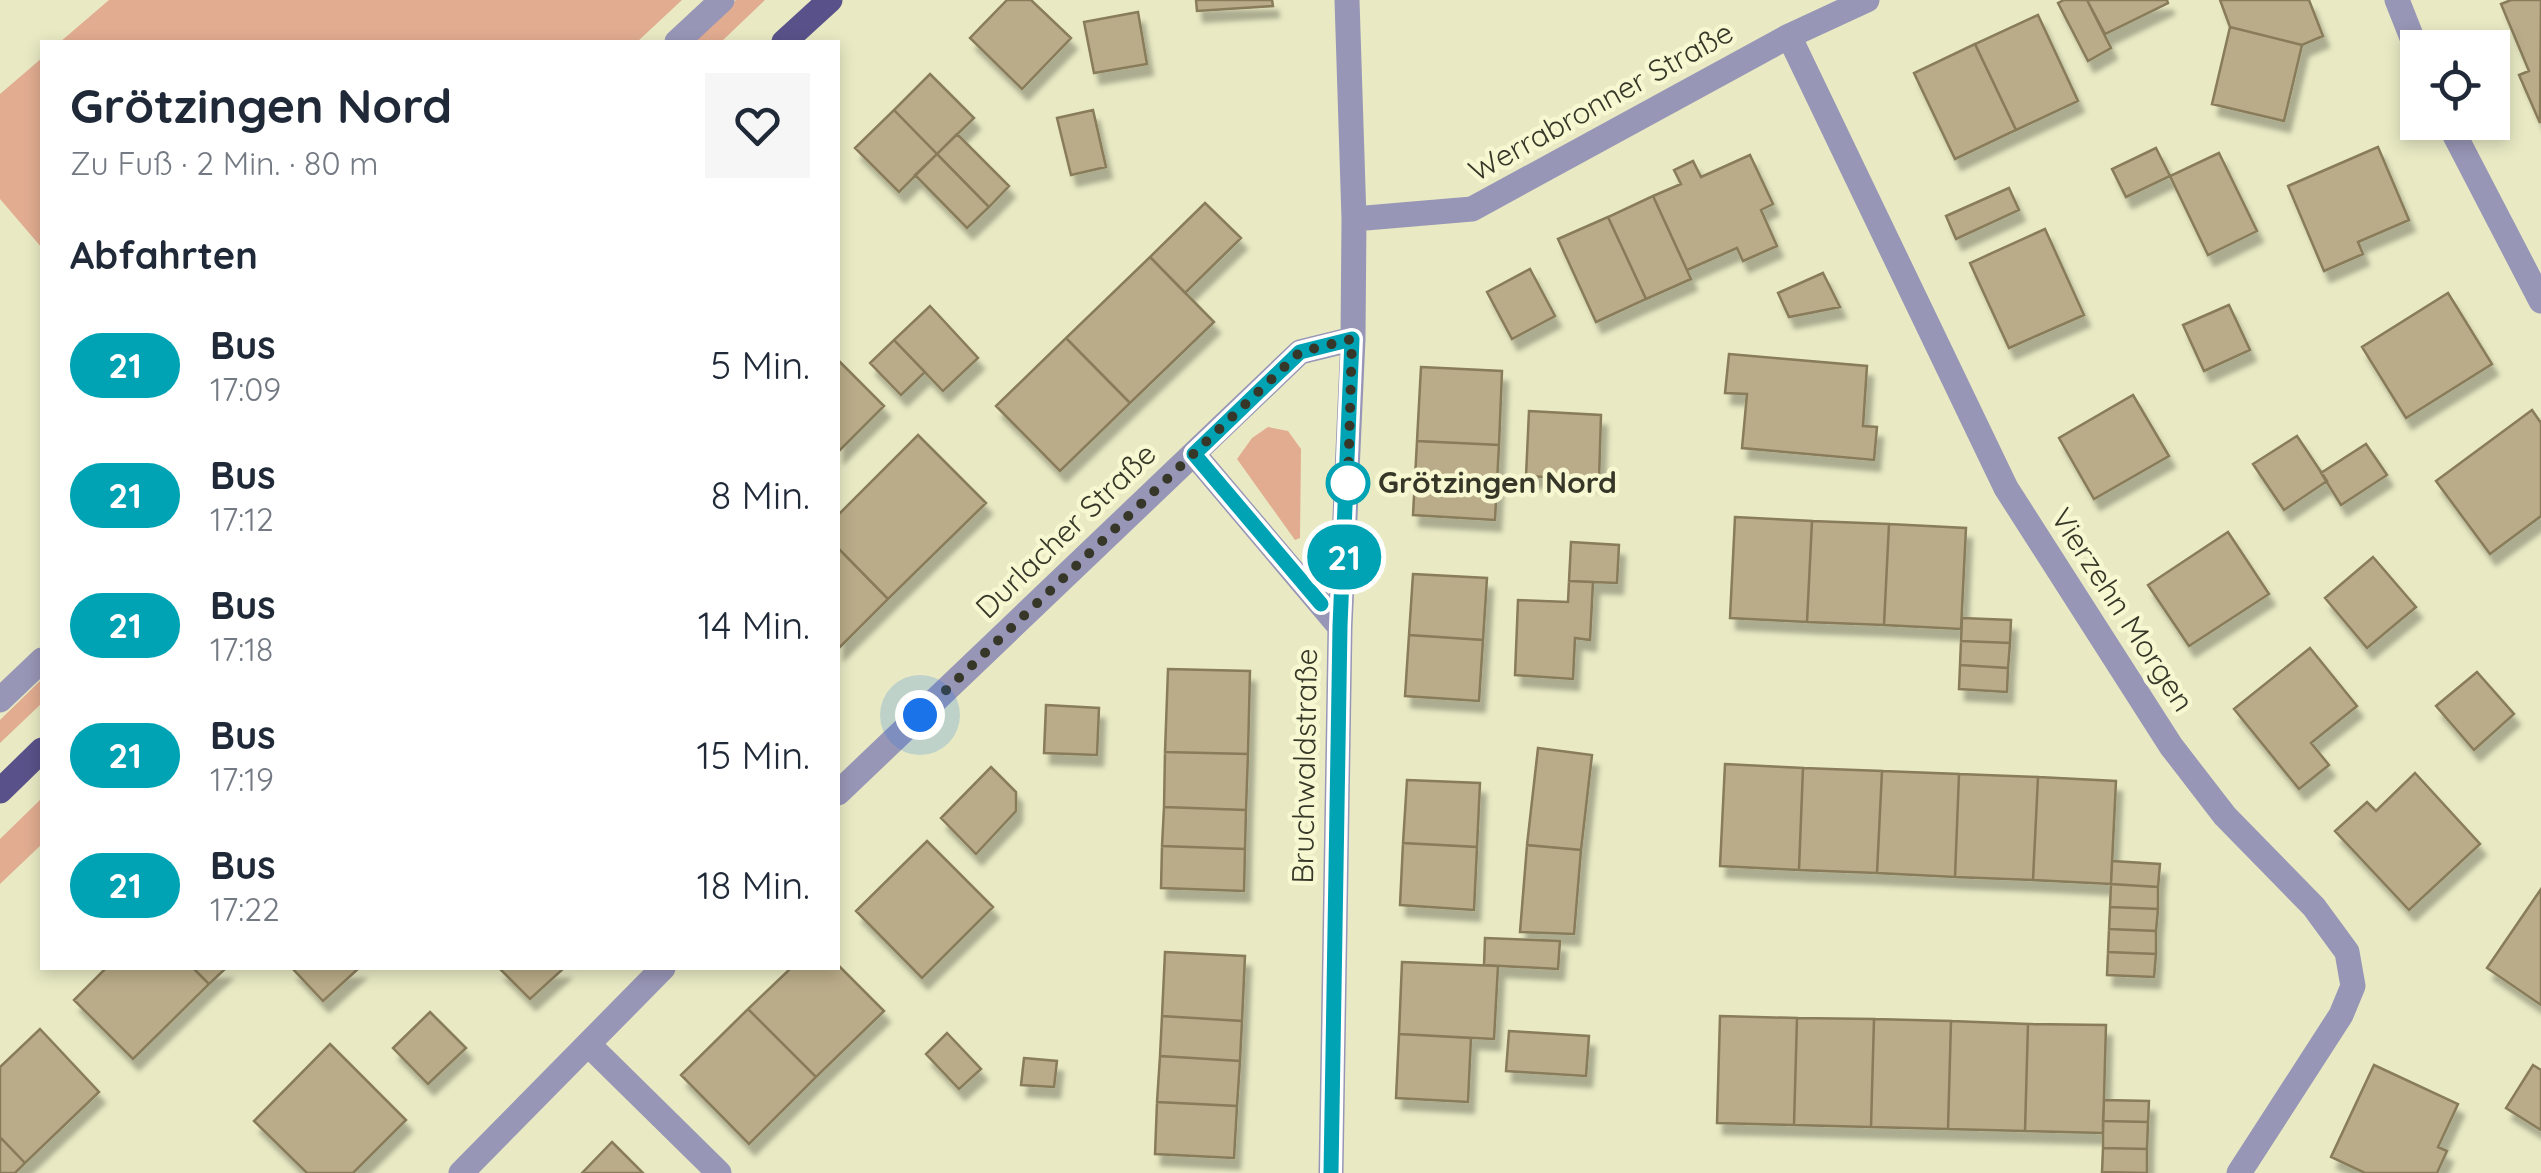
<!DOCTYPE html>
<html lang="de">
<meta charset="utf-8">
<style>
:root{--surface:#fff;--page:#f6f6f7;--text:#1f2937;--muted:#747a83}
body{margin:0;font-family:Quicksand,sans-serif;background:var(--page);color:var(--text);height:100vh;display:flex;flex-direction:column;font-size:38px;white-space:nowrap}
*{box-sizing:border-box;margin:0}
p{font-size:32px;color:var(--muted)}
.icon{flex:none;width:55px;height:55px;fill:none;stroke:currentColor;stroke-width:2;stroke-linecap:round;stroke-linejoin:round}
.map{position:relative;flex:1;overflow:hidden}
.panel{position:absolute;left:40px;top:40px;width:800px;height:930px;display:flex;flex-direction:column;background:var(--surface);border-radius:0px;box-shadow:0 5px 15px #0003}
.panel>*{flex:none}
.badge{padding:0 20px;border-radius:32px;font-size:35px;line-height:65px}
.controls{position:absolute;left:2400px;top:30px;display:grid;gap:20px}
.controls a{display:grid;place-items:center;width:110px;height:110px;border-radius:0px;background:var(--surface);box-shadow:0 5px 15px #0003;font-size:50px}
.you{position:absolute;width:50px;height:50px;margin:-25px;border:8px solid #fff;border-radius:50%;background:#1a73e8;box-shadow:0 0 0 15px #1a73e833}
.map>.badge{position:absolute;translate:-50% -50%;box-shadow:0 0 0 5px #fff}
h2{padding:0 30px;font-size:38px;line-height:90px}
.round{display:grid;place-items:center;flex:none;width:105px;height:105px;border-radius:0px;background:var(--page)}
.summary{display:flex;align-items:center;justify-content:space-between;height:170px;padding:0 30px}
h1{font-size:48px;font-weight:700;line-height:75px}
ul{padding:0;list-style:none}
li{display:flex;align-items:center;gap:30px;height:130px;padding:0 30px}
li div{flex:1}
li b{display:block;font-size:38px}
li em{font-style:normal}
li .badge{min-width:110px;font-weight:700;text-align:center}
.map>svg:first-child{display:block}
</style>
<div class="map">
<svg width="2541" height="1173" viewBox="0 0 2541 1173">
<defs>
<filter id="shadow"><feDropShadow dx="6" dy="11" stdDeviation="2.5" flood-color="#0004"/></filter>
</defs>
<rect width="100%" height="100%" fill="#e9eac4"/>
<!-- green -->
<path fill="#e1ac90" d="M109,0H682L637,42H60Z
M736,0H765L721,42H694Z
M42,58V248L0,199V94Z
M1268,427L1288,431L1301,449L1300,538L1295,540L1237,459L1252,438Z
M42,679V703L0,743V720Z
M42,798V844L0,884V839Z"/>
<!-- building -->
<path fill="#baac89" stroke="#887b5a" stroke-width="2.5" filter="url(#shadow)" d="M1007,0H1031L1071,38L1022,89L970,38Z
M1196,0H1272L1273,6L1197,11Z
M2064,0H2087L2111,48L2088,61L2058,3Z
M2087,0H2167L2168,3L2105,34Z
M2220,0H2309L2323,36L2302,45L2230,27Z
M2511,0H2541L2540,123L2519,75L2529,71L2501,4Z
M1138,12L1147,64L1094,73L1084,22Z
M2038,15L2078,101L2016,130L1975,44Z
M2230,27L2302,45L2284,121L2212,104Z
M1975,44L2016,130L1955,159L1914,73Z
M930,74L974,118L937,154L894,110Z
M894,110L937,154L899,192L855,148Z
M1093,110L1106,167L1071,175L1057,118Z
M957,134L1009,186L989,207L937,154Z
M2378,147L2409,220L2358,242L2363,254L2324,271L2288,186Z
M2156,148L2170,176L2126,197L2112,169Z
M2219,153L2257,231L2208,255L2170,176Z
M937,154L989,207L967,228L915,175Z
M1750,155L1773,204L1761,210L1777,246L1743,261L1737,248L1687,270L1653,196L1681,184L1674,170L1693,161L1701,177Z
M2009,188L2019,210L1956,239L1946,216Z
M1653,196L1691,279L1646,299L1608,217Z
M1205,203L1241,238L1185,293L1150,257Z
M1608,217L1646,299L1596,322L1558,239Z
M2045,229L2084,315L2009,348L1970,263Z
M1150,257L1214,322L1130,403L1066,338Z
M1530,269L1555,316L1512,339L1487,292Z
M1823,273L1840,307L1789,317L1778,293Z
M2448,293L2492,364L2406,418L2362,347Z
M2229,305L2250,350L2204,371L2183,325Z
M930,306L978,358L943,391L894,340Z
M1066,338L1130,403L1060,471L996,406Z
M894,340L925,372L901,395L870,363Z
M1729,354L1867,366L1863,426L1877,427L1874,460L1742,448L1747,394L1725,393Z
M838,360L884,406L838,452Z
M1421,367L1502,371L1499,445L1417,441Z
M2133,395L2169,456L2094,499L2059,438Z
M2532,410L2541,423V516L2490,554L2436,481Z
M1529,411L1601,415L1599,480L1526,476Z
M918,435L986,503L888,599L838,548V515Z
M2297,436L2327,481L2284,510L2253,464Z
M1417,441L1499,445L1495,520L1413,515Z
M2366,444L2387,475L2341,505L2321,473Z
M1735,517L1812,521L1807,622L1730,618Z
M1812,521L1889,524L1884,625L1807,622Z
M1889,524L1966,528L1961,629L1884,625Z
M2228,532L2269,594L2189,646L2148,585Z
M1571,542L1619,545L1617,583L1569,581Z
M838,548L888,599L838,649Z
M2373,557L2416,607L2367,648L2325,598Z
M1413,574L1487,578L1483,640L1409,635Z
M1569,581L1593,582L1590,640L1575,638L1573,679L1515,675L1518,600L1568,602Z
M1962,618L2011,620L2010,643L1961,641Z
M1409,635L1483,640L1479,701L1405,696Z
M1961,641L2010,643L2008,668L1960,665Z
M2310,648L2357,706L2311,743L2329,765L2299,789L2234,709Z
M1960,665L2008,668L2007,692L1959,689Z
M1168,669L1250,671L1248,754L1165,752Z
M2477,672L2514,714L2474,750L2436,706Z
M1046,705L1099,708L1097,755L1044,753Z
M1538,748L1592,755L1581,850L1527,845Z
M1165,752L1248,754L1246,810L1164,807Z
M1725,764L1803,768L1799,870L1720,866Z
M991,767L1016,792V811L976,854L941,818Z
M1803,768L1882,771L1877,873L1799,870Z
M1882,771L1959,774L1955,877L1877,873Z
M2415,773L2480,844L2409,910L2335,831L2367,802L2376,811Z
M1959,774L2038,777L2033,880L1955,877Z
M2038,777L2116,781L2111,884L2033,880Z
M1407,780L1480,783L1477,847L1403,843Z
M1164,807L1246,810L1245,849L1162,846Z
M927,841L993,907L922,978L856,911Z
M1403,843L1477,847L1474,910L1400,905Z
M1527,845L1581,850L1574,934L1520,932Z
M1162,846L1245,849L1244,891L1161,888Z
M2112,861L2160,864L2158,887L2111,884Z
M2111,884L2158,887V909L2110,907Z
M2541,889V1005L2487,968Z
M2110,907L2158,909L2156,931L2109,929Z
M2109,929L2156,931V954L2108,952Z
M1485,938L1560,941L1558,969L1484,965Z
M1165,952L1245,956L1242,1021L1162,1016Z
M2108,952L2156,954L2154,977L2107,975Z
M1402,962L1498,966L1494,1039L1399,1034Z
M838,965L884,1011L816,1077L748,1009L791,968H838Z
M106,968H193L209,984L133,1059L74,1000Z
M193,968H226L209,984Z
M292,968H359L323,1001Z
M499,968H564L530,999Z
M748,1009L816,1077L749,1144L681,1075Z
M430,1012L466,1048L428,1084L393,1048Z
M1162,1016L1242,1021L1240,1061L1160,1056Z
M1720,1016L1797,1018L1794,1125L1717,1123Z
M1797,1018L1874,1019L1871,1127L1794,1125Z
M1874,1019L1951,1021L1948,1129L1871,1127Z
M1951,1021L2028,1024L2025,1131L1948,1129Z
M2028,1024L2106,1025L2103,1133L2025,1131Z
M40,1029L99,1092L25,1163L0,1137V1067Z
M1509,1031L1589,1036L1586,1076L1506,1071Z
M947,1033L981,1069L959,1089L926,1054Z
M1399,1034L1471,1038L1468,1102L1396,1098Z
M330,1044L406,1120L353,1173H307L254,1121Z
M1160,1056L1240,1061L1237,1106L1157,1102Z
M1024,1058L1057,1061L1054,1087L1021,1085Z
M2374,1065L2458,1104L2438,1147L2447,1151L2437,1173H2365L2331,1157Z
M2533,1065L2541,1070V1130L2506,1108Z
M2104,1100L2149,1101L2148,1122L2103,1121Z
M1157,1102L1237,1106L1234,1158L1155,1154Z
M2103,1121L2148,1122L2147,1149L2103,1148Z
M0,1137L25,1163L15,1173H0Z
M612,1142L643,1173H582Z
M2103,1148L2147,1149V1173L2102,1172Z"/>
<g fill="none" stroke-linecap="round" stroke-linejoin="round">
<!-- minor -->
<path stroke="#9896b6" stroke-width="25" d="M2397,0L2418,53
M1789,36L2006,488L2171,746L2225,816L2314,907L2347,952L2353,986L2341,1015L2239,1173
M677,42L722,0
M2448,122L2541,301
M1354,219L1472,209L1789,36L1867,0
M1194,454L1340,627
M0,700L42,660
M838,793L1300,352L1353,339
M588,1044L719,1173
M461,1173L663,968
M1331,1173L1340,627L1353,339L1354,219L1347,0"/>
<!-- major -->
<path stroke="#59528a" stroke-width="25" d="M784,42L830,0
M0,791L42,750"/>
</g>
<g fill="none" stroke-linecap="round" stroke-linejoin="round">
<defs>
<path id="line" d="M1321,604L1194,454L1300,352L1352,339L1340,626L1331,1173"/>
</defs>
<!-- line casing -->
<use href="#line" stroke="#fff" stroke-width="22"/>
<!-- line -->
<use href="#line" stroke="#00a3b4" stroke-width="15"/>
<!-- walk -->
<path stroke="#363728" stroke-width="10" stroke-dasharray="0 18" d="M920,715L1300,352L1352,339L1348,483"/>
</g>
<!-- markers -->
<circle fill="#fff" stroke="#00a3b4" stroke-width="5" cx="1348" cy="483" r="20"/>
<g text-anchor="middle" stroke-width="9" stroke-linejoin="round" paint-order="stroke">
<!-- street labels -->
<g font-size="30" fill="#363728" stroke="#f7f8d1">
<text transform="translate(1601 102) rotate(-29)" y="10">Werrabronner Straße</text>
<text transform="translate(1066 531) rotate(-44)" y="10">Durlacher Straße</text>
<text transform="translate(2122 610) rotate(57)" y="10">Vierzehn Morgen</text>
<text transform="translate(1305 766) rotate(-89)" y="10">Bruchwaldstraße</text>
</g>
<!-- stop labels -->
<g font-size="30" font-weight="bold" fill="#363728" stroke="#f7f8d1" text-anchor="start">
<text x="1378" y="493">Grötzingen Nord</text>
</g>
</g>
</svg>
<div class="controls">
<a><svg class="icon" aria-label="locate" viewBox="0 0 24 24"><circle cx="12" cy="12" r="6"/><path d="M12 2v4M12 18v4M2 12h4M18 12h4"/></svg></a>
</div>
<div class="you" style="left:920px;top:715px"></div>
<b class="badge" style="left:1344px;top:557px;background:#00a3b4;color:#fff">21</b>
<section class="panel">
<div class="summary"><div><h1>Grötzingen Nord</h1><p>Zu Fuß · 2 Min. · 80 m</p></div><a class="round"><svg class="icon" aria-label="heart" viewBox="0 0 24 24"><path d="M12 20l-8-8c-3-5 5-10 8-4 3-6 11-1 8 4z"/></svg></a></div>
<h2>Abfahrten</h2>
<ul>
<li><span class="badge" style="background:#00a3b4;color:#fff">21</span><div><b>Bus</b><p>17:09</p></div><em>5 Min.</em></li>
<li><span class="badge" style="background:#00a3b4;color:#fff">21</span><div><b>Bus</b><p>17:12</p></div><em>8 Min.</em></li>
<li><span class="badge" style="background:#00a3b4;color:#fff">21</span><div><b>Bus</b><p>17:18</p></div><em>14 Min.</em></li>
<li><span class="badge" style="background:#00a3b4;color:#fff">21</span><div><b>Bus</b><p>17:19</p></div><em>15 Min.</em></li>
<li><span class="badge" style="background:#00a3b4;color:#fff">21</span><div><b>Bus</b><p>17:22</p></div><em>18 Min.</em></li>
</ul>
</section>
</div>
